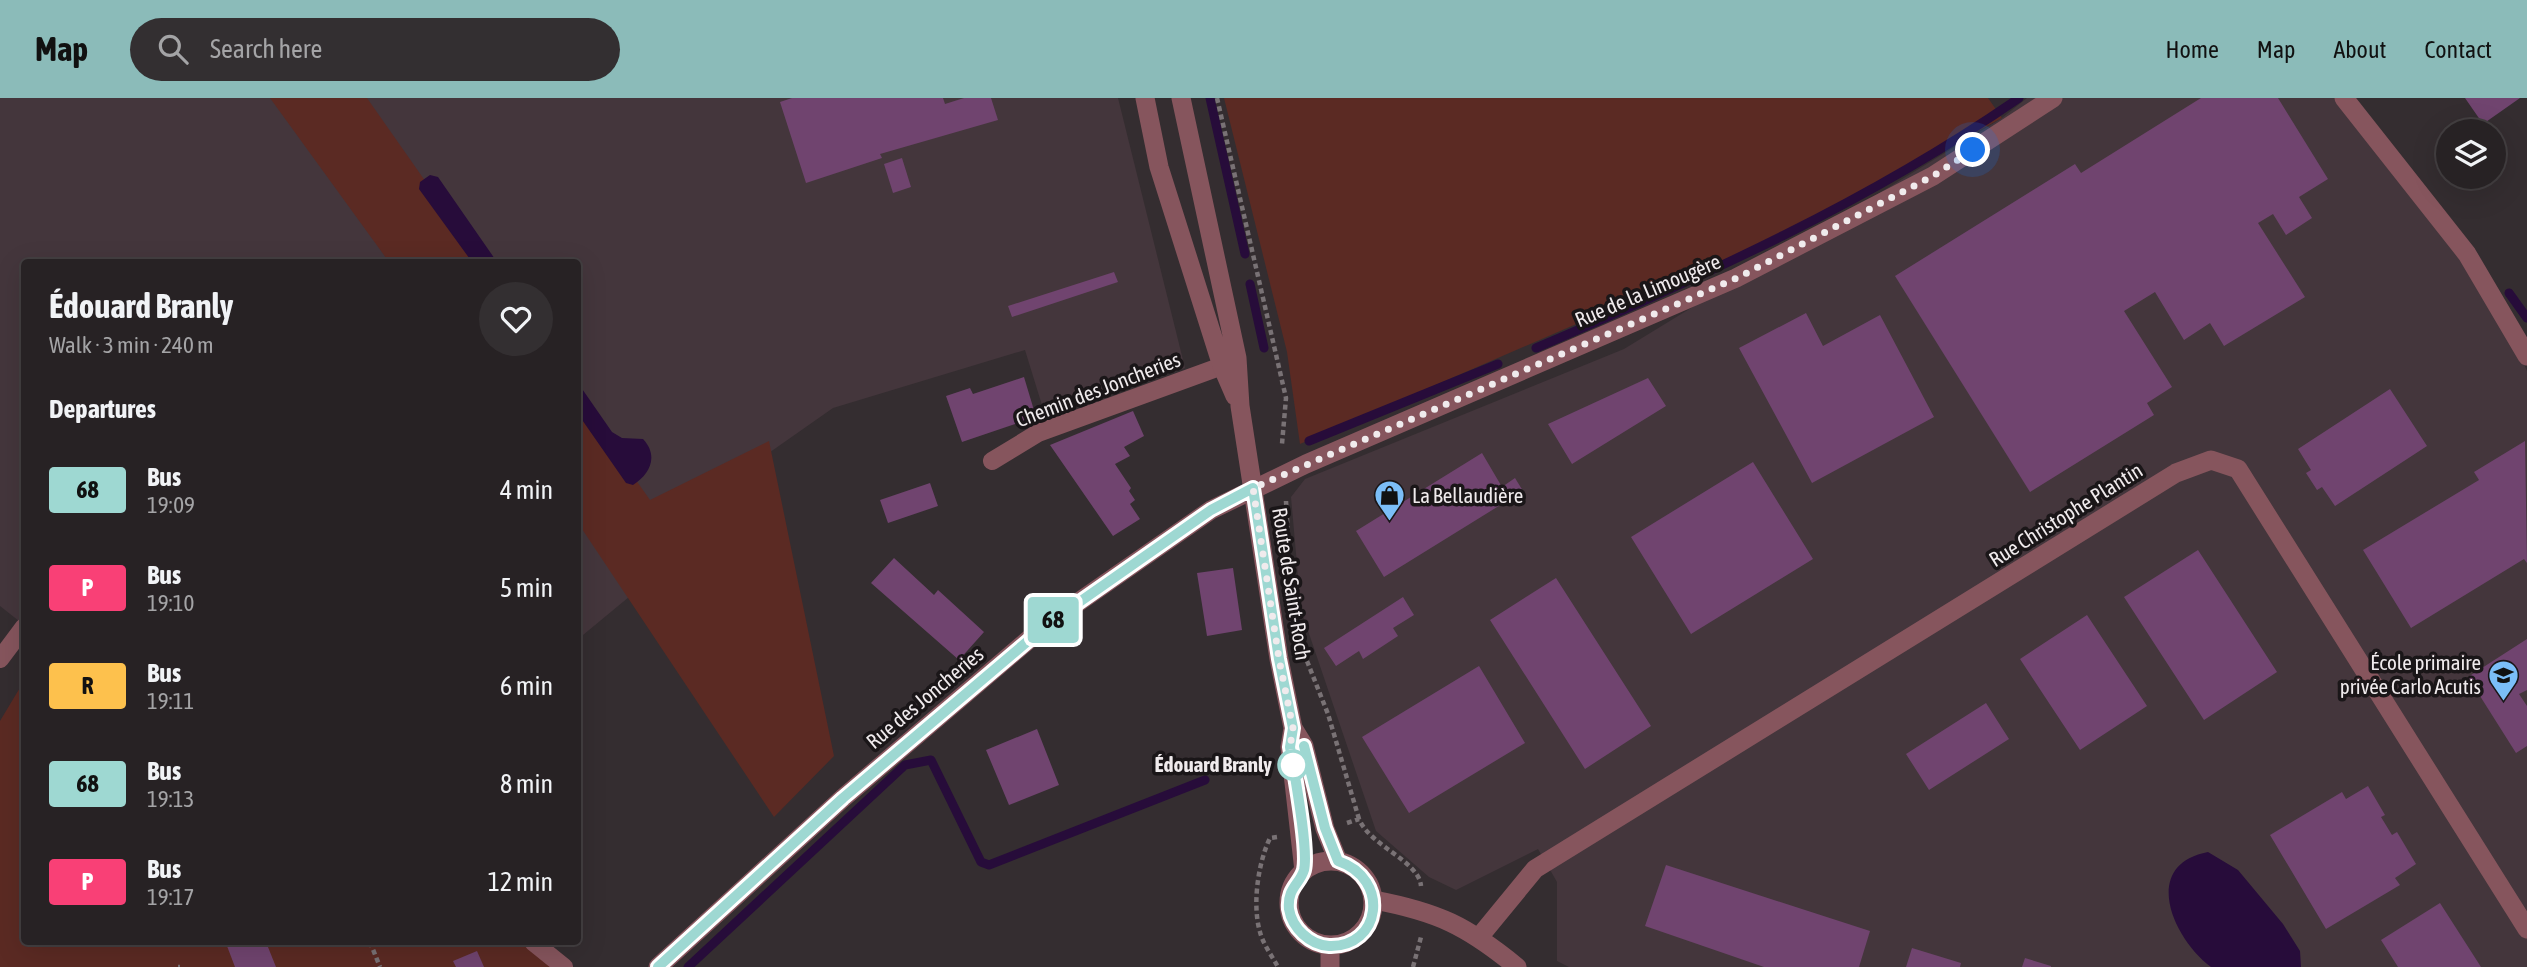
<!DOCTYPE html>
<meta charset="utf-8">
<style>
:root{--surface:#272224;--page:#332f31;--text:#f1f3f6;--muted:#a4a4a6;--line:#433f41;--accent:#8bbbb9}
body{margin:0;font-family:"Asap Condensed",sans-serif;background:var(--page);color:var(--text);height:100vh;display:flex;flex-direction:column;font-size:26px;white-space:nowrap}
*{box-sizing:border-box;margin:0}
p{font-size:23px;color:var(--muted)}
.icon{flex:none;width:38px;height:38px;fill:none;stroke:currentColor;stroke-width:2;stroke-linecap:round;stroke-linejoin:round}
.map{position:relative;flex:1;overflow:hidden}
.side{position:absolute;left:21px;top:161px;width:560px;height:686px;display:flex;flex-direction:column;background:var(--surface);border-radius:7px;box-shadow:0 7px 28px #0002,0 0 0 2px var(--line)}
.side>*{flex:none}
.badge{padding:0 14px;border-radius:5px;font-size:24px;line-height:46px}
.controls{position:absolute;left:2436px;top:21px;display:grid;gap:14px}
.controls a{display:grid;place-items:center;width:70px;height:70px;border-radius:50%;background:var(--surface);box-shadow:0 7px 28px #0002,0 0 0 2px var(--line);font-size:35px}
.you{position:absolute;width:35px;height:35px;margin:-18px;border:5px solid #fff;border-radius:50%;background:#1a73e8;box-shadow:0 0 0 10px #1a73e833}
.map>.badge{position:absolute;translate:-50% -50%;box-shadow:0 0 0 4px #fff}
h2{padding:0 28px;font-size:26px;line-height:63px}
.round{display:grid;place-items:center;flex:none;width:74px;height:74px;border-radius:37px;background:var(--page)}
.headline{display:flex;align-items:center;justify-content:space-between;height:119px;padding:0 28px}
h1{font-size:33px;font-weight:700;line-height:52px}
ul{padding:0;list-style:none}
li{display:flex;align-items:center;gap:21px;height:98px;padding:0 28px}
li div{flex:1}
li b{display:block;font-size:26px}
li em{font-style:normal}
li .badge{min-width:77px;font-weight:700;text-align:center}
header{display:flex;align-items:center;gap:42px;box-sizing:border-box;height:98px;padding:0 35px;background:var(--accent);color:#111}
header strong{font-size:33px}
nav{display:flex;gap:38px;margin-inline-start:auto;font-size:24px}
.search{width:490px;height:63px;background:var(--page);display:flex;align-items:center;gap:18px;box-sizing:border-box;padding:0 24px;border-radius:38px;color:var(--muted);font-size:26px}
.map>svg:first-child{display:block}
</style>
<header>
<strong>Map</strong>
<div class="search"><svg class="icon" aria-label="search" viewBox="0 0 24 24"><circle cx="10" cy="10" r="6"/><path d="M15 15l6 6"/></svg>Search here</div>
<nav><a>Home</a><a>Map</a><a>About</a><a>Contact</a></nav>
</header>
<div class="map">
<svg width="2527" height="869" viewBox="0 0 2527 869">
<rect width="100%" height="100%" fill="#342d30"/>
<!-- built -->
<path fill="#44363c" d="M0,0H1118L1185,270L1045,317L1025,252L833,310L642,444L664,470L583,537L578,532V164H24V527L0,508Z
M2027,0H2350L2479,166L2527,273V869H1569L1557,863V784L1538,751L1456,792L1429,779L1376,733L1301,512L1291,399L1305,381L1624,251L2002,20Z"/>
<!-- green -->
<path fill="#5b2a23" d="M270,0H367L482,164H389Z
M1224,0H1988L2002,20L1804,127L1300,346L1287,254Z
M578,300L650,402L769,343L834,658L774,719L578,425Z
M24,583V844H525L554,869H0V623Z"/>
<!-- water -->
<path fill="#270c3a" d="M430,77L438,79L497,164H472L419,91L420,84Z
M578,285L612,334L622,340L643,341C659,358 650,376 633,387L626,385L578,316Z
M2208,754L2238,772L2283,826L2300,853L2301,869H2211C2173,841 2140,767 2208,754Z"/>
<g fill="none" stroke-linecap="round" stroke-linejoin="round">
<!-- stream -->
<path stroke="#270c3a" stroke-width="9" d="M1210,0L1245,156
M1250,186L1264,250
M2509,195L2527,220
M1536,250C1702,179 1869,104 2019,0
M1309,343L1498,266
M688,869L905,667L931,662L981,764L989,767L1205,682"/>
</g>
<!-- building -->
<path fill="#70446f" d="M792,0H943L945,6L964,0H991L998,22L880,56L882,60L806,85L780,4Z
M2201,0H2278L2328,81L2299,99L2312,120L2286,137L2273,116L2258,125L2305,199L2224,248L2210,225L2184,242L2155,194L2124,213L2172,289L2147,305L2154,317L2030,394L1895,178L2075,66L2081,75Z
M2465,0H2520L2483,26Z
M902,60L911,89L893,95L884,66Z
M1114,174L1118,184L1012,219L1008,208Z
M1806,215L1823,248L1880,217L1934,319L1812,385L1739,250Z
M1024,279L1036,319L962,344L946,298L970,290L973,296Z
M1648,280L1666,308L1572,366L1548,326Z
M2390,291L2427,348L2335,408L2322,389L2317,392L2306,375L2311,372L2298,351Z
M1133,313L1144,338L1124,349L1130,358L1115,366L1131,390L1129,393L1135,402L1130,406L1140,421L1113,438L1050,347Z
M2525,343L2527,465L2524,461L2411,530L2363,452L2479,382L2474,374Z
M1482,355L1502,389L1515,380L1523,393L1384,479L1356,433Z
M1753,364L1813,461L1691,536L1631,439Z
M930,385L938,408L888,425L880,402Z
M2198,452L2277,574L2204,622L2124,499Z
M894,460L934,497L938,492L984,534L959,562L871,485Z
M1233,470L1242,532L1207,538L1197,475Z
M1556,480L1651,628L1585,671L1490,522Z
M1403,499L1414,517L1393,530L1398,538L1363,561L1359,553L1336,568L1324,550Z
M2087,517L2147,608L2080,652L2020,561Z
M2527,541V592L2519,596L2527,608V648L2516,655L2468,579Z
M1479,568L1525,645L1409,715L1362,639Z
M1986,605L2009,641L1929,692L1906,656Z
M1037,631L1059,687L1009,707L986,652Z
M2368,688L2385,717L2381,719L2392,737L2397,734L2416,766L2395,780L2400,787L2326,831L2270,737L2342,694L2346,701Z
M1666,767L1870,833L1859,869H1764L1645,828Z
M2440,805L2481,869H2398L2381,842Z
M238,844H266L276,869H235L227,848Z
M1912,850L1961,865L1960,869H1906Z
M477,853L484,869H456L453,863Z
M2025,860L2051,868V869H2022Z"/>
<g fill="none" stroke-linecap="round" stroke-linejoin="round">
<!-- path -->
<path stroke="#797275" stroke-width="4.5" stroke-dasharray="5 3.5" stroke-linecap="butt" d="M1217,0L1286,300L1282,346
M1286,403L1288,440
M1307,563L1328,616L1359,721
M1347,725L1359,721C1370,748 1419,763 1421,788
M1277,739L1270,740C1258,765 1252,807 1260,834C1263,846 1272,858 1278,869
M370,844L380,869
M178,869H180
M1413,869L1421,839"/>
<!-- service -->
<path stroke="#86555d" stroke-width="18" d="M992,363L1038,335L1222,268
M0,561L24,529
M533,844L564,869"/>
<!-- minor -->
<path stroke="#86555d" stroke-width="19" d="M2344,0L2467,156L2527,258
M1374,802C1438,814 1467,828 1517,869
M1480,838L1535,771L2176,375L2211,362L2238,371L2527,831
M658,869L843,700L1047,526L1211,412L1306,366L1736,180L1933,78L2053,0"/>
<!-- tertiary -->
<path stroke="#86555d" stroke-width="19" d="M1145,0L1159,69L1222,268L1235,298
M1181,0L1237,260L1240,308L1279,561L1293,630L1304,648L1325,731L1338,763
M1293,630L1290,649L1304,773
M1289 805a42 42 0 1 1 84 0a42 42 0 1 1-84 0Z
M1330,848V869"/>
</g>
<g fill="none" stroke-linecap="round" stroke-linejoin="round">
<defs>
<path id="line" d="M658,869L843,700L1048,526L1211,412L1253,390L1279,561L1293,630L1290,649C1294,674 1309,751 1304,772C1300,786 1287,790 1289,811C1292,830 1310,847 1329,848C1381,850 1391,781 1338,763L1325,730L1304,648"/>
</defs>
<!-- line casing -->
<use href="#line" stroke="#fff" stroke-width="16"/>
<!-- line -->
<use href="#line" stroke="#9ed8d2" stroke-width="10"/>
<!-- walk -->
<path stroke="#f0ebed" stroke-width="7" stroke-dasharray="0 12.6" d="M1293,667L1290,649L1293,630L1279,561L1253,390L1737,180L1933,78L1973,52"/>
</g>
<!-- icons -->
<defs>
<symbol id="shop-pin" viewBox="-11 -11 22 30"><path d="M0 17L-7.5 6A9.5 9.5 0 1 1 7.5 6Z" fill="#7bbef8" stroke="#1a1618"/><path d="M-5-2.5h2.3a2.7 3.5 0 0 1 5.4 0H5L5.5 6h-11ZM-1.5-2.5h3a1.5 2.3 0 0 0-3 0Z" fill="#111"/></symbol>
<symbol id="school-pin" viewBox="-11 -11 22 30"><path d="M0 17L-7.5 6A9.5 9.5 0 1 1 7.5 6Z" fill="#7bbef8" stroke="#1a1618"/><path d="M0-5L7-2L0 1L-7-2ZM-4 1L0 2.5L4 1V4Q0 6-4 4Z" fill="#111"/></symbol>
</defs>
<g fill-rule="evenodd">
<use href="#shop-pin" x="1372" y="380" width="35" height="47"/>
<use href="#school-pin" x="2486" y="560" width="35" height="47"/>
</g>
<!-- markers -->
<circle fill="#fff" stroke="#9ed8d2" stroke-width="3.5" cx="1293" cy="667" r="14"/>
<g text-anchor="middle" stroke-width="7" stroke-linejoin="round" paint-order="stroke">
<!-- street labels -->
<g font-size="21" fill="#f0ebed" stroke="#1a1618">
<text transform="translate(1648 193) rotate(-23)" y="7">Rue de la Limougère</text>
<text transform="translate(1098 292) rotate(-21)" y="7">Chemin des Joncheries</text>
<text transform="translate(2066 417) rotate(-32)" y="7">Rue Christophe Plantin</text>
<text transform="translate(1291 486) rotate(81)" y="7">Route de Saint-Roch</text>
<text transform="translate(925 600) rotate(-40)" y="7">Rue des Joncheries</text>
</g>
<!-- poi labels -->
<g font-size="21" fill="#f0ebed" stroke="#1a1618" text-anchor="start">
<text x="1412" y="405">La Bellaudière</text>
<text x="2481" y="572" text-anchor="end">École primaire<tspan x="2481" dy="24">privée Carlo Acutis</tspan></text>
</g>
<!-- stop labels -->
<g font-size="21" font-weight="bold" fill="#f0ebed" stroke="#1a1618" text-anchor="end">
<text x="1272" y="674">Édouard Branly</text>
</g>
</g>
</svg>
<div class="controls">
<a><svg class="icon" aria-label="layers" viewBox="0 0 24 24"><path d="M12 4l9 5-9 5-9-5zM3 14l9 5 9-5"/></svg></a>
</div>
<div class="you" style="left:1973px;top:52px"></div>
<b class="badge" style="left:1053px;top:522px;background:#9ed8d2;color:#111">68</b>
<section class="side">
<div class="headline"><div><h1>Édouard Branly</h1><p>Walk · 3 min · 240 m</p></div><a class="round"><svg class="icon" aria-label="heart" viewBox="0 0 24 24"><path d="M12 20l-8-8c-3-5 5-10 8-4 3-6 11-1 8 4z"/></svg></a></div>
<h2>Departures</h2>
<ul>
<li><span class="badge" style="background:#9ed8d2;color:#111">68</span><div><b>Bus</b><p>19:09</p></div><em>4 min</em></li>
<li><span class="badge" style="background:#f94076;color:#fff">P</span><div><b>Bus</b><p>19:10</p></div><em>5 min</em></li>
<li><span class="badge" style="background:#fdc14d;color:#111">R</span><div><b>Bus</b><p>19:11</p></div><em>6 min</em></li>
<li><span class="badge" style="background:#9ed8d2;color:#111">68</span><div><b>Bus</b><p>19:13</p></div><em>8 min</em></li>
<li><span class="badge" style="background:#f94076;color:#fff">P</span><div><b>Bus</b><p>19:17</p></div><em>12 min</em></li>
</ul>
</section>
</div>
